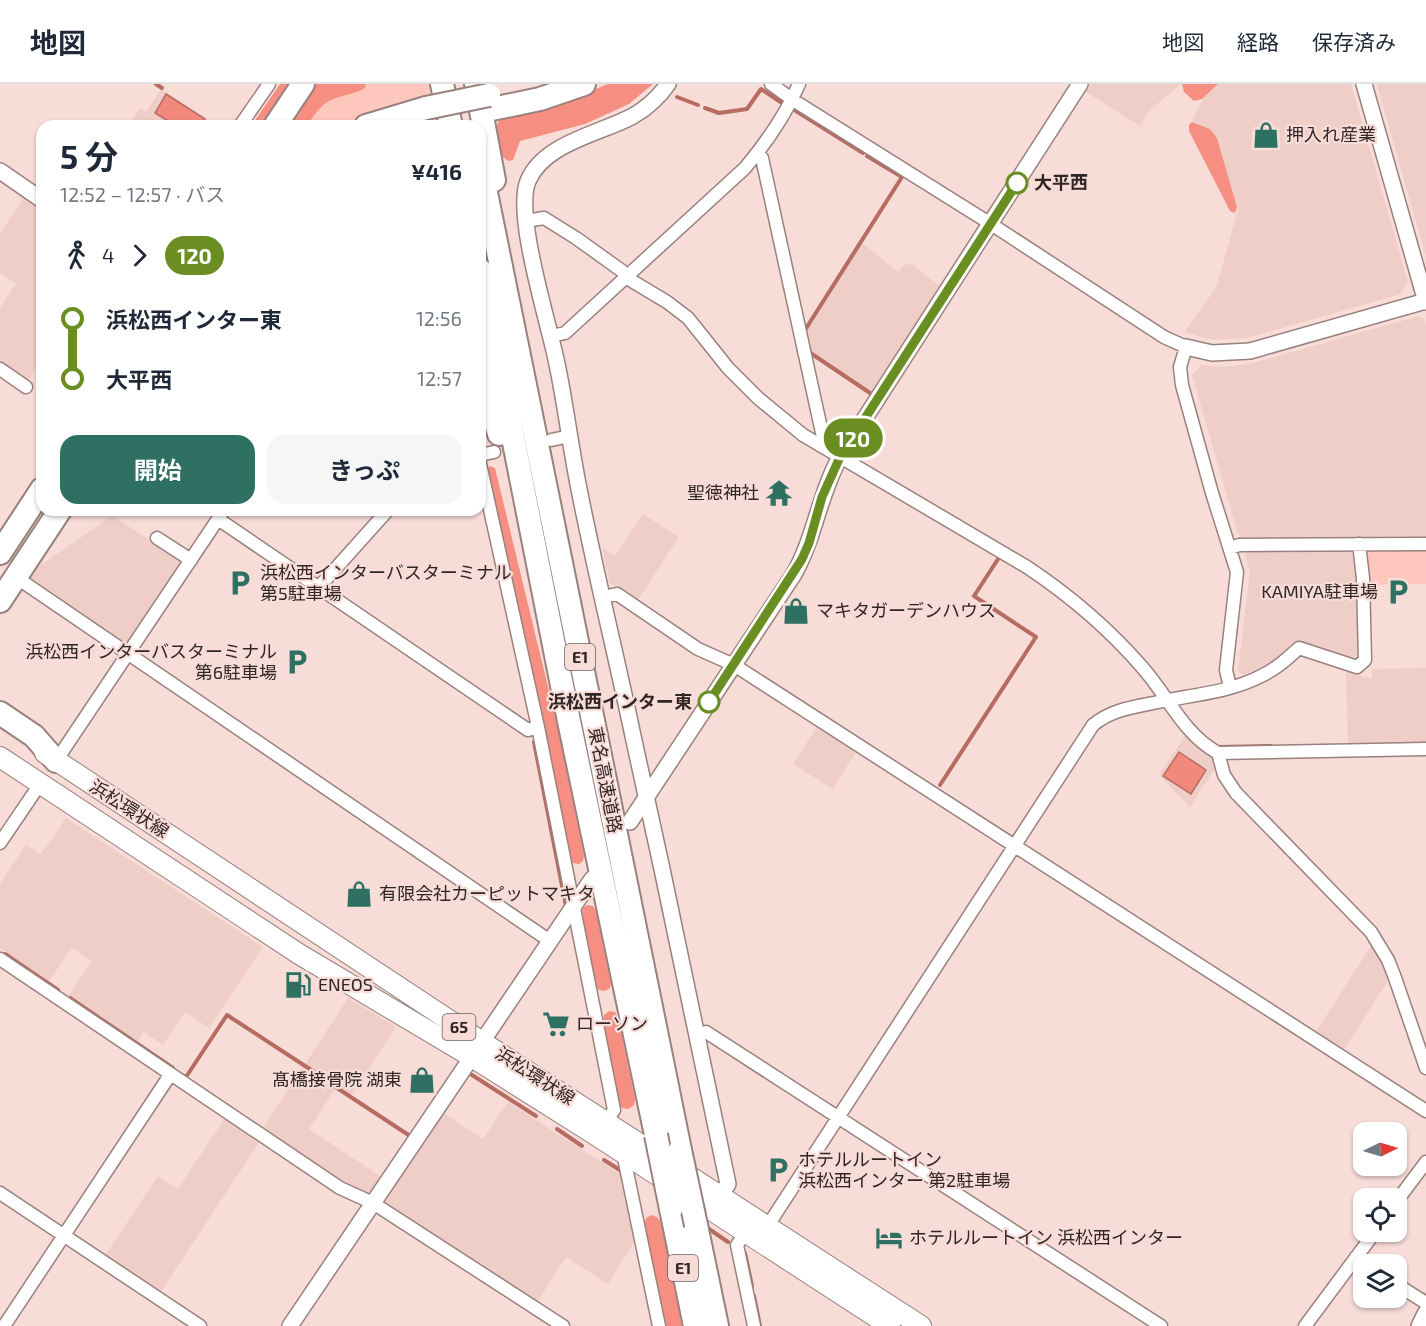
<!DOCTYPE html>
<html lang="ja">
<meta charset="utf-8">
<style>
:root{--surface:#fff;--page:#f6f6f7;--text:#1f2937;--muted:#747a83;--line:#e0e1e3;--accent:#2e7061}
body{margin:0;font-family:"Exo 2","Noto Sans JP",sans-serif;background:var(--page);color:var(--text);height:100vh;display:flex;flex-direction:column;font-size:22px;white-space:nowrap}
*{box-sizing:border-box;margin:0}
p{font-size:20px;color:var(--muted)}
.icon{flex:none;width:33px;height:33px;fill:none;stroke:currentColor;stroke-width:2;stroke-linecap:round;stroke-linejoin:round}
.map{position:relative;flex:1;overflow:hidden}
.side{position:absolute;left:36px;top:36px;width:450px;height:396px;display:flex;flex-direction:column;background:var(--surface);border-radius:18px;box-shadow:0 2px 4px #0004}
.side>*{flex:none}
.badge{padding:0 12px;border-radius:20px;font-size:21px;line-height:39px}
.needle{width:39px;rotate:85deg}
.tools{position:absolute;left:1353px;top:1038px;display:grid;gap:12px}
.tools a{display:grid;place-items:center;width:54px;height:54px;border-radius:12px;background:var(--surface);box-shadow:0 2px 4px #0004;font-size:30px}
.map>.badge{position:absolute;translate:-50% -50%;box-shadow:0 0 0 3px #fff}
.legs{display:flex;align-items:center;gap:9px;height:66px;padding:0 24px;font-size:20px}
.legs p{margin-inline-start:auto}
.summary{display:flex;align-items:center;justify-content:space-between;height:102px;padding:0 24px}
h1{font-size:33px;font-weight:700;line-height:45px}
.button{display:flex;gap:12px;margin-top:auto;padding:12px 24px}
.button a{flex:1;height:69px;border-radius:18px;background:var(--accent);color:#fff;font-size:24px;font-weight:700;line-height:69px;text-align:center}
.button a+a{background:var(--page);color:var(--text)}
ul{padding:0 24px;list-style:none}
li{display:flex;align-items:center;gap:21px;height:60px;font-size:22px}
li i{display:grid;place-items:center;width:9px;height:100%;margin:0 8px;background:currentColor}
li i::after{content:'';width:15px;height:15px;margin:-8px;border:4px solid;border-radius:50%;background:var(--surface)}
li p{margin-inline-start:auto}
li:first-child i{background:linear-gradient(#0000 50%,currentColor 0)}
li:last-child i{background:linear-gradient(currentColor 50%,#0000 0)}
header{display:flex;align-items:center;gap:36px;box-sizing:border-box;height:84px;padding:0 30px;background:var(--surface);border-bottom:2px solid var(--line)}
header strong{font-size:28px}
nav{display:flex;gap:33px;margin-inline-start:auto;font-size:21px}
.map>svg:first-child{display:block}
</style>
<header>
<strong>地図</strong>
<nav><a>地図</a><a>経路</a><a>保存済み</a></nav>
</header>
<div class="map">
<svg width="1426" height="1242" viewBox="0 0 1426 1242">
<rect width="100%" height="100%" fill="#f7dcd8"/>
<!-- built -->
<path fill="#f0cec8" d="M1087,0H1181L1150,26L1140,42L1083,6Z
M1218,0H1351L1408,198L1401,210L1247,254L1213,256L1184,248L1216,204L1238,126L1217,54L1210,45L1192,37L1204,13Z
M1377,0H1426V173L1391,50Z
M161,5L218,42H128L140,24L146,28Z
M25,112L42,123V276L28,297L0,279V224L16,200L0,189V149Z
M862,159L898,188L904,181L912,180L942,204L874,310L812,269L806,245Z
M1419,232L1424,235L1426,243V453L1243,454L1238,450L1192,291L1201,281L1225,283L1253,279Z
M643,430L679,453L637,517L610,499L602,463L615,472Z
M112,432L182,476L127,558L123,559L25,492Z
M1348,467L1352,470L1356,494L1358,571L1353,574L1297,557L1275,576L1257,586L1243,591L1238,587L1250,486L1245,471L1247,468Z
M1426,584V661L1348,662L1346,587L1372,595V585Z
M818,641L857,666L833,705L793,680Z
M1186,650L1213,674L1216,683L1190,723L1159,691Z
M66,734L263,863L209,944L185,928L163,961L144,948L137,958L69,911L92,877L72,864L49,897L0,864V800L26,761L41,770Z
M1373,859L1390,894L1343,967L1315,949Z
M348,914L396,943L351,1011L305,980Z
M303,983L335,1005L309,1045L383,1094L372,1110L367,1111L342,1100L261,1046Z
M508,1018L620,1090L634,1158L608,1200L566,1173L536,1220L383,1121L382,1116L442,1028L483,1055Z
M225,1034L260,1057L160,1209L104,1173L158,1092L178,1105Z"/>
<!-- green -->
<path fill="#fdc7be" d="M311,0H429L430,11L346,42H284Z
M1368,467H1426V500L1371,501L1366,470Z"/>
<!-- forest -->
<path fill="#f68f81" d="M280,0H291L264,42H251Z
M311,0H366L365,4C355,10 344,11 333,15C321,20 314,31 307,42H284Z
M608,0H653L629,20L585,40L520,57L513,76L508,77L502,72L496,45L499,36L560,20Z
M1182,0H1218L1202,15L1194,17L1184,8Z
M1192,38L1210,45L1217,54L1237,123L1235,129L1230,127L1189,47V41Z
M490,382L495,384L557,640L584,772L583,777L579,780L573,779L571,775L544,642L487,386Z
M587,821L593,822L596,827L611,899L610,904L605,907L599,906L596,901L582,830L583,824Z
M609,927L615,928L618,933L635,1015L634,1021L629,1025L622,1024L619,1019L603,937L604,931Z
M651,1131L657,1133L661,1138L682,1242H665L644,1142L646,1134Z"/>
<!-- water -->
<path fill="#f18a7c" stroke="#b76c62" stroke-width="1.5" d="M166,10L205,35L200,42H176L155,29Z
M1179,668L1206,686L1191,710L1163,692Z"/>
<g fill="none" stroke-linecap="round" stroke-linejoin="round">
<!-- stream -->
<path stroke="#b76c62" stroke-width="4" d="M156,0L162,4
M677,13L698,21
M705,24L719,29L747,25L761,5L782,19
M796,27L863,69
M805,246L902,93L867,72
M809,268L873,311
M534,658L566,822
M1218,663L1271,662
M940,701L1036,553L974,512L1000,472
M5,870L58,906
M70,914L173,984
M182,991L186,993L227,931L322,993
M472,991L536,1032
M331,1000L410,1052
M557,1045L582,1062
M604,1076L623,1088
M706,1143L728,1158
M745,1169L752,1202
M754,1212L760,1242"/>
<defs>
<path id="minor" d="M771,0L793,16L991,140L1164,253L1186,263L1180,283L1182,301L1212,409L1237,488L1226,586L1230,603
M240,42L269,0
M756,70L762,74L824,358L821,362
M526,137L544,134L576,154L622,187L632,197L667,218L688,234L728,284L758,314L803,351L1027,483C1069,511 1109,545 1142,583C1168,612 1183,650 1218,669L1426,665
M551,252L565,249L745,84C766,59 786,30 799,0
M0,285L26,303
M551,356L570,352
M480,371L494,368
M480,380L538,643L614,1026L606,1038
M218,435L528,646L538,643
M157,454L191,476
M1230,464L1239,461L1426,460
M23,498L550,857
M319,503L388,426
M603,513L617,510L698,565L734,581L1426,1027
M1218,669L1224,691L1236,709L1371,848L1388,876L1394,891L1426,984
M56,677L224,426
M0,759L40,700
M0,875L340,1104L373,1119L563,1242
M697,950L706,948L1161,1242
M623,1069L659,1242
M0,1109L200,1242
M1396,1118L1426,1078
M767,1143L1093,641C1112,625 1135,623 1158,618C1192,611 1231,608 1261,592C1276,585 1287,575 1299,564L1357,583L1365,576L1363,494L1359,460
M745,1149L737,1161L754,1242
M1356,1173L1367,1180
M1396,1200L1426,1219
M4,1242L170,991
M1305,1242L1375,1148"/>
<path id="tertiary" d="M668,0C659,13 647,24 633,32C599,50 544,59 528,97C514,131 549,239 557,280C566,323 571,367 580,410C596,491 616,571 633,652C666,801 697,950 728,1100L720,1112
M1364,0L1426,218
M0,87L42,116
M1186,263L1212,269L1250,267L1426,217
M630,738L794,490C815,453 819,411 840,373L1080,0
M290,1242L592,795
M1419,1242L1426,1228"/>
<path id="primary" d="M45,669L482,958L921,1242
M0,673L299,870L472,973L591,1048L890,1242"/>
<path id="motorway" d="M442,0L451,42
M476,0L494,96
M492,25L540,15L584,0
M275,42L303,0
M366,42L426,24
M480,79L680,1066
M480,186L569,637L656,1051
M480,283L499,350
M0,469L42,405
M0,517L60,426
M0,629L34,652L56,677
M671,1125L695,1242
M696,1141L717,1242"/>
</defs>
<!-- minor casing -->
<use href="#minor" stroke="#99817d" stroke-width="15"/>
<!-- tertiary casing -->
<use href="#tertiary" stroke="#99817d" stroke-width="18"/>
<!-- primary casing -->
<use href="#primary" stroke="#99817d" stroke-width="22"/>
<!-- motorway casing -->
<use href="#motorway" stroke="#99817d" stroke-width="26"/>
<!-- minor -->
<use href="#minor" stroke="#fff" stroke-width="12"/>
<!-- tertiary -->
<use href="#tertiary" stroke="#fff" stroke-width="15"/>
<!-- primary -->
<use href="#primary" stroke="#fff" stroke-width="20"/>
<!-- motorway -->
<use href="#motorway" stroke="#fff" stroke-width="22"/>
<defs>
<path id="motorway-bridge" d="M426,24L489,11
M656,1051L671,1125
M680,1066L696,1141"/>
</defs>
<!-- motorway-bridge casing -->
<use href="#motorway-bridge" stroke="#99817d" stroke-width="26" stroke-linecap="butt"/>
<!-- motorway-bridge -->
<use href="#motorway-bridge" stroke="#fff" stroke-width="22"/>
</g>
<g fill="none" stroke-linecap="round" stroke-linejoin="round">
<defs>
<path id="line-1" d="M709,618L802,475L809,459L822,413L840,373L1017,99"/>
</defs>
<!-- line-1 casing -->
<use href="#line-1" stroke="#fff" stroke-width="14"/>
<!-- line-1 -->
<use href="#line-1" stroke="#6b8e23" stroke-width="9"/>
</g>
<!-- icons -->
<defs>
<symbol id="shop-bare" viewBox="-9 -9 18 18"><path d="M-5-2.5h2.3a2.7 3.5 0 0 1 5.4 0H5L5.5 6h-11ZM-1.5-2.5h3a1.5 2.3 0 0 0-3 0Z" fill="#2e7061" stroke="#f7dcd8" stroke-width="2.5" paint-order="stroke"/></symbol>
<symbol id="temple-bare" viewBox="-9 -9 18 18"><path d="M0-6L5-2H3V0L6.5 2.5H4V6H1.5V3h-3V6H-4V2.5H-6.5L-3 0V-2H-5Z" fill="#2e7061" stroke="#f7dcd8" stroke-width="2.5" paint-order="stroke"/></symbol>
<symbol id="parking-bare" viewBox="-9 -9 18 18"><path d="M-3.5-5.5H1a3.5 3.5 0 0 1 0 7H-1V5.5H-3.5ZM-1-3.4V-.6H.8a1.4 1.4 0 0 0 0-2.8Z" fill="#2e7061" stroke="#f7dcd8" stroke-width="2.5" paint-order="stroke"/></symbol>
<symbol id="fuel-bare" viewBox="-9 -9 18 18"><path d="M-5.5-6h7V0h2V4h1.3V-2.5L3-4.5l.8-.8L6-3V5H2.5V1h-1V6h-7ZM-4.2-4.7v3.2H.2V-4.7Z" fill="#2e7061" stroke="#f7dcd8" stroke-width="2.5" paint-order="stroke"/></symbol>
<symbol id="supermarket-bare" viewBox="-9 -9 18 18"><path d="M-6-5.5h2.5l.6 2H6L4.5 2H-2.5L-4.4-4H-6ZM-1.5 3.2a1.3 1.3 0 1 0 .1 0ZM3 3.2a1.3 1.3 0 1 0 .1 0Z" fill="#2e7061" stroke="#f7dcd8" stroke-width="2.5" paint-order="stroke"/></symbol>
<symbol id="hotel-bare" viewBox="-9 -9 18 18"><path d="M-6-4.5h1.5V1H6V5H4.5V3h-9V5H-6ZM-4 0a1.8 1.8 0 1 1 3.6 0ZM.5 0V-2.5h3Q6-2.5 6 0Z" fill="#2e7061" stroke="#f7dcd8" stroke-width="2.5" paint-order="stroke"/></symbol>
</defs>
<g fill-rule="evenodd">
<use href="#shop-bare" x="1247" y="32" width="38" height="38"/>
<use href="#temple-bare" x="760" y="390" width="38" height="38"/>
<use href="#parking-bare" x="221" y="480" width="38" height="38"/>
<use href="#parking-bare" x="1379" y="489" width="38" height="38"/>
<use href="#shop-bare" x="777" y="508" width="38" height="38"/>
<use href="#parking-bare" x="278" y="559" width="38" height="38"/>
<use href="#shop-bare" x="340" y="791" width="38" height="38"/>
<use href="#fuel-bare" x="279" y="882" width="38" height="38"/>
<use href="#supermarket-bare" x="537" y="921" width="38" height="38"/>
<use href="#shop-bare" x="403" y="977" width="38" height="38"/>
<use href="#parking-bare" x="759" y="1067" width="38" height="38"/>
<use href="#hotel-bare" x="870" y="1135" width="38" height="38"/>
</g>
<!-- markers -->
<g fill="#fff" stroke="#6b8e23" stroke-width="3">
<circle cx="1017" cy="99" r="10"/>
<circle cx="709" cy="618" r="10"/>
</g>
<g text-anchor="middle" stroke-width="4.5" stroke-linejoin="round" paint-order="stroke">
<!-- shield labels -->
<g fill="#f7dcd8" stroke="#6c5d5b" stroke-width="1.5">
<rect x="565" y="560" width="30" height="26" rx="4.5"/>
<rect x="442.5" y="930" width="33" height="26" rx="4.5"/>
<rect x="668" y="1171" width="30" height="26" rx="4.5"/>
</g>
<g font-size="16" font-weight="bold" fill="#302625">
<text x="580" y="579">E1</text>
<text x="459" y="949">65</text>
<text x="683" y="1190">E1</text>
</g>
<!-- poi labels -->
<g font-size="18" fill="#302625" stroke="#f7dcd8" text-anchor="start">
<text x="1286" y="57">押入れ産業</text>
<text x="759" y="415" text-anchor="end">聖徳神社</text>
<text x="260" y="495">浜松西インターバスターミナル<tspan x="260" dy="21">第5駐車場</tspan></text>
<text x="1378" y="514" text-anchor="end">KAMIYA駐車場</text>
<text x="816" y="533">マキタガーデンハウス</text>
<text x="277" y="574" text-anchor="end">浜松西インターバスターミナル<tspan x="277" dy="21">第6駐車場</tspan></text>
<text x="379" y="816">有限会社カーピットマキタ</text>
<text x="318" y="907">ENEOS</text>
<text x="576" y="946">ローソン</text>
<text x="402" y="1002" text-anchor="end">髙橋接骨院 湖東</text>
<text x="798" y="1082">ホテルルートイン<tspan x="798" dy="21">浜松西インター 第2駐車場</tspan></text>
<text x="909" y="1160">ホテルルートイン 浜松西インター</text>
</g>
<!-- stop labels -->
<g font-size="18" font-weight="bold" fill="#302625" stroke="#f7dcd8" text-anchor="start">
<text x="1034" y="105">大平西</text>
<text x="692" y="624" text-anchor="end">浜松西インター東</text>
</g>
<!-- street labels -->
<g font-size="18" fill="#302625" stroke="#f7dcd8">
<text transform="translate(605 696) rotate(79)" y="6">東名高速道路</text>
<text transform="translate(129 725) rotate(33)" y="6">浜松環状線</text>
<text transform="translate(535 992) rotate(33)" y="6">浜松環状線</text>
</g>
</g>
</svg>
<div class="tools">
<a><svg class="needle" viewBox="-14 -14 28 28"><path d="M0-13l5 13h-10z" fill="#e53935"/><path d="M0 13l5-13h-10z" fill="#747a83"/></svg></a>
<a><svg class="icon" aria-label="locate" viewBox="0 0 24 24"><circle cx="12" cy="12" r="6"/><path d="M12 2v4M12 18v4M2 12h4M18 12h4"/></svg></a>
<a><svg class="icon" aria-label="layers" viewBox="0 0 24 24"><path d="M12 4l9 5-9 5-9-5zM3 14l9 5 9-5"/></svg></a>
</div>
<b class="badge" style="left:853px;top:354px;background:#6b8e23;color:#fff">120</b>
<section class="side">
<div class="summary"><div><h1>5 分</h1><p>12:52 – 12:57 · バス</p></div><b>¥416</b></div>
<div class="legs"><svg class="icon" aria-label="walk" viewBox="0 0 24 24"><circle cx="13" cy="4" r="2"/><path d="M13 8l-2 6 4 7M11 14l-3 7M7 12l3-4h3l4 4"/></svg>4<svg class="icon" aria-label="forward" viewBox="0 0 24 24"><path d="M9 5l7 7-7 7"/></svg><b class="badge" style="background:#6b8e23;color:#fff">120</b></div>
<ul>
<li><i style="color:#6b8e23"></i><b>浜松西インター東</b><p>12:56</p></li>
<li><i style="color:#6b8e23"></i><b>大平西</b><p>12:57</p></li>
</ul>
<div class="button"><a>開始</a><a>きっぷ</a></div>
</section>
</div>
